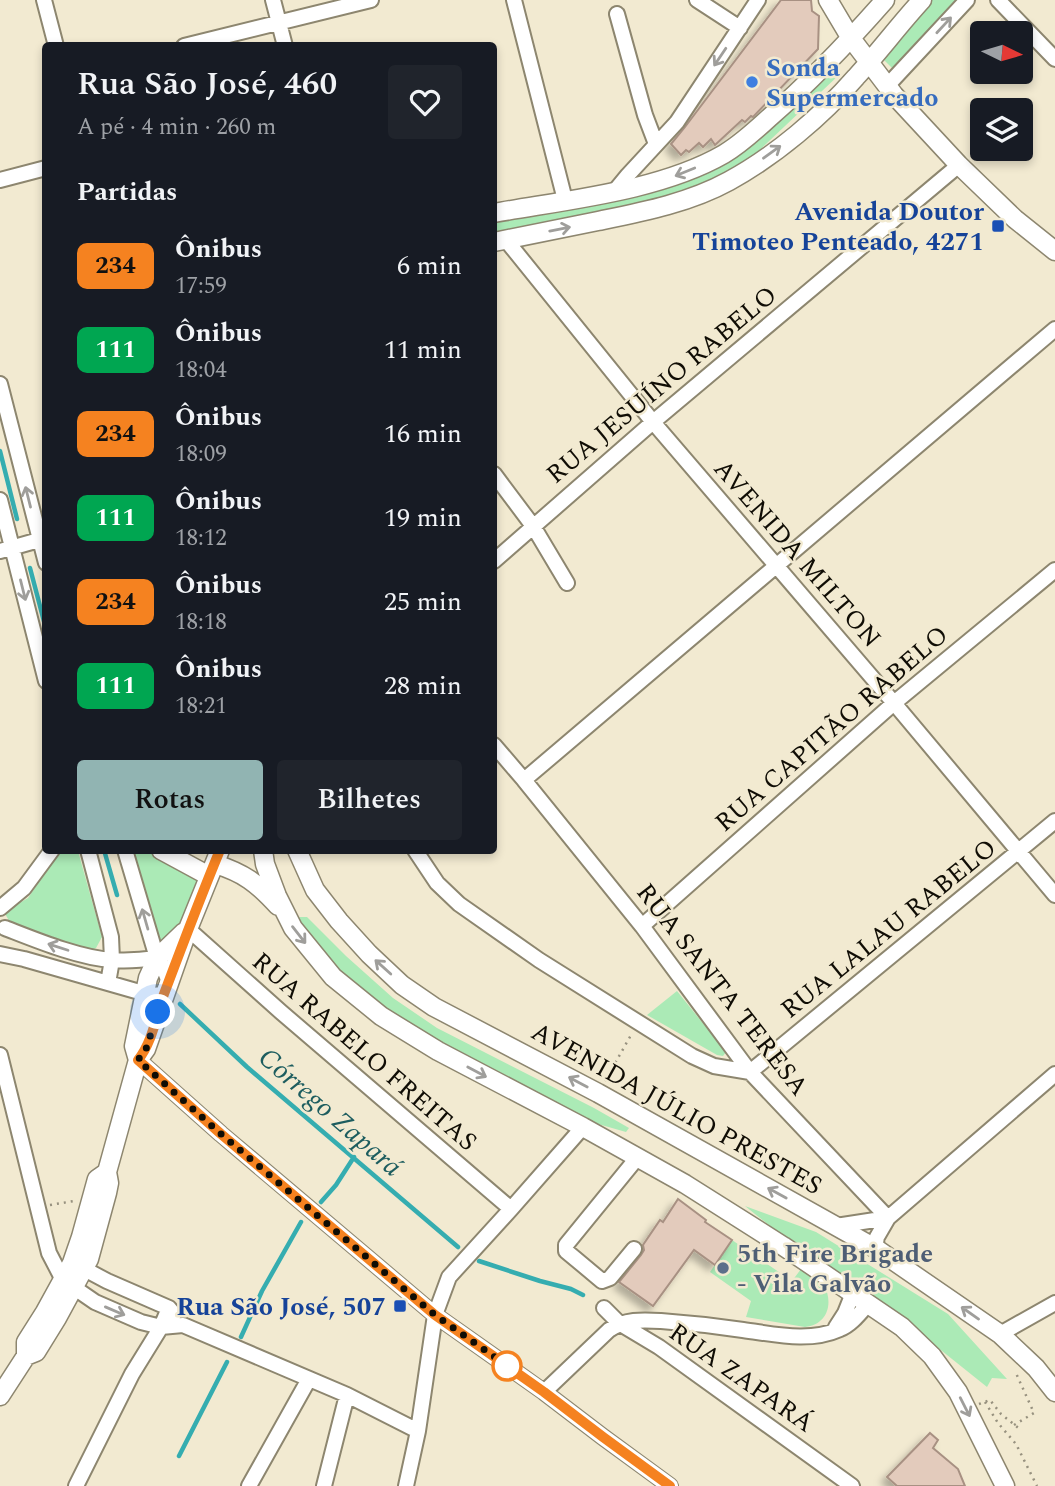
<!DOCTYPE html>
<html lang="pt">
<meta charset="utf-8">
<style>
:root{--surface:#171b24;--page:#20242c;--text:#f1f3f6;--muted:#9ea1a6;--accent:#91b4b2}
body{margin:0;font-family:Spectral,serif;background:var(--page);color:var(--text);height:100vh;display:flex;flex-direction:column;font-size:26px;white-space:nowrap}
*{box-sizing:border-box;margin:0}
p{font-size:23px;color:var(--muted)}
.icon{flex:none;width:38px;height:38px;fill:none;stroke:currentColor;stroke-width:2;stroke-linecap:round;stroke-linejoin:round}
.map{position:relative;flex:1;overflow:hidden}
.details{position:absolute;left:42px;top:42px;width:455px;height:812px;display:flex;flex-direction:column;background:var(--surface);border-radius:7px;box-shadow:0 4px 10px #0003}
.details>*{flex:none}
.badge{padding:0 14px;border-radius:10px;font-size:24px;line-height:46px}
.needle{width:46px;rotate:95deg}
.controls{position:absolute;left:970px;top:21px;display:grid;gap:14px}
.controls a{display:grid;place-items:center;width:63px;height:63px;border-radius:7px;background:var(--surface);box-shadow:0 4px 10px #0003;font-size:35px}
.you{position:absolute;width:35px;height:35px;margin:-18px;border:5px solid #fff;border-radius:50%;background:#1a73e8;box-shadow:0 0 0 10px #1a73e833}
.map>.badge{position:absolute;translate:-50% -50%;box-shadow:0 0 0 4px #fff}
h2{padding:0 35px;font-size:26px;line-height:63px}
.round{display:grid;place-items:center;flex:none;width:74px;height:74px;border-radius:7px;background:var(--page)}
.summary{display:flex;align-items:center;justify-content:space-between;height:119px;padding:0 35px}
h1{font-size:33px;font-weight:600;line-height:52px}
.button{display:flex;gap:14px;margin-top:auto;padding:14px 35px}
.button a{flex:1;height:80px;border-radius:7px;background:var(--accent);color:#111;font-size:28px;font-weight:600;line-height:80px;text-align:center}
.button a+a{background:var(--page);color:var(--text)}
ul{padding:0;list-style:none}
li{display:flex;align-items:center;gap:21px;height:84px;padding:0 35px}
li div{flex:1}
li b{display:block;font-size:26px}
li em{font-style:normal}
li .badge{min-width:77px;font-weight:700;text-align:center}
.map>svg:first-child{display:block}
</style>
<div class="map">
<svg width="1055" height="1486" viewBox="0 0 1055 1486">
<defs>
<filter id="shadow"><feDropShadow dx="-5.5" dy="5.5" stdDeviation="3.5" flood-color="#0004"/></filter>
</defs>
<rect width="100%" height="100%" fill="#f2ead1"/>
<!-- green -->
<path fill="#abeab6" d="M925,0H963L897,73L878,54Z
M831,65L840,74L747,162L693,189L628,209L494,235V219L687,176Z
M60,851H78L102,937L96,948L87,952L11,924L4,912L28,898Z
M129,851H152L202,879L185,930L155,949Z
M300,917H307L346,956L393,998L437,1028L594,1108L629,1128L626,1132L591,1122L410,1027L339,977L293,921Z
M677,991L726,1052L723,1056L717,1055L647,1015Z
M745,1206L816,1232L948,1314L1007,1379L992,1378L987,1387L902,1319L805,1254Z
M732,1240L792,1281L801,1269C809,1273 819,1278 824,1285C834,1304 827,1325 805,1327L746,1317L751,1301L710,1272Z"/>
<g fill="none" stroke-linecap="round" stroke-linejoin="round">
<!-- stream -->
<path stroke="#35adb0" stroke-width="4.5" d="M0,451L17,519
M30,568L46,629
M104,850L117,895
M180,1004L247,1067L458,1247
M321,1202L336,1185L354,1157
M479,1261L540,1281L571,1289L583,1295
M241,1337L262,1291L301,1222
M179,1456L227,1362"/>
</g>
<!-- building -->
<path fill="#e3cbbc" stroke="#a89183" stroke-width="2" filter="url(#shadow)" d="M781,0H811L812,11L819,16L818,49L753,117L751,116L745,122L742,120L715,145L711,139L703,147L699,143L689,152L686,150L681,155L671,144L685,127Z
M678,1199L706,1220L705,1222L732,1240L715,1265L694,1250L653,1306L619,1282L641,1255L644,1250L643,1245L660,1220L663,1222Z
M930,1433L938,1440L933,1448L958,1469L965,1486H897L887,1477Z"/>
<g fill="none" stroke-linecap="round" stroke-linejoin="round">
<defs>
<path id="minor" d="M44,0L56,46
M273,0L285,46
M514,0L565,200
M697,0L740,28
M998,0L1055,59
M617,14L645,115L656,144
M184,46L371,0
M887,86L967,0
M0,180L46,168
M614,192L628,175L677,122L758,0
M506,240L653,422L894,703L1055,895
M0,384L46,563
M494,474L533,526L567,583
M0,500L46,681
M0,551L46,538
M494,561L653,422L959,165
M494,745L524,780L642,926L750,1072L888,1218
M524,780L1055,329
M88,850L111,937L112,960L108,983
M125,850L157,958L163,967L169,982
M415,850L437,883L459,904L539,960L692,1056L714,1066L750,1072L1055,821
M0,908L24,888L52,850
M642,926L894,703L1055,570
M5,928C36,940 79,958 112,960C127,961 142,960 157,958
M188,929L281,1012L511,1209
M0,954L24,959L143,993L151,995L164,994
M0,1055L49,1253L63,1280L95,1302L141,1322L161,1327L183,1325L347,1395L418,1431
M138,1060L221,1134L435,1315L544,1392L603,1437L670,1486
M836,1226L888,1218
M875,1248L877,1237L888,1218L1055,1074
M634,1249L610,1278L602,1281L566,1251V1245L637,1158
M77,1265L107,1281L169,1308L174,1314
M604,1308L619,1323L659,1347L852,1486
M836,1327L845,1313L853,1293
M1000,1334L1055,1303
M544,1392L609,1330C625,1319 642,1320 661,1321C689,1323 716,1326 743,1330C774,1334 809,1343 840,1329C851,1325 860,1313 868,1304
M76,1486L132,1374L161,1327L169,1308
M249,1486L309,1379
M324,1486L347,1395
M406,1486L418,1431L435,1315L449,1277L511,1209L583,1127"/>
<path id="major" d="M828,0L850,37L894,95L959,165L1015,219L1055,251
M494,213C566,200 660,191 724,154C741,144 756,130 770,117C811,81 849,41 885,0
M494,242C528,235 563,228 598,221C642,212 689,203 729,181C775,156 822,116 856,77C879,52 899,25 922,0
M161,850L209,876
M263,850L265,864L277,896L293,928L333,977L381,1016L438,1051L583,1127L685,1184L783,1246L902,1327L932,1356L958,1392L1005,1486
M297,850L315,890L339,921L369,954L402,985L434,1007L598,1093L875,1248L1000,1334L1036,1368L1055,1392
M215,864C244,873 257,883 278,906
M138,1060L134,1046L148,978L157,958L184,932
M26,1356L36,1352L57,1318L89,1259L107,1193L109,1183L107,1172L138,1060L146,1049L188,929L220,850
M0,1396L26,1356V1342L45,1312L72,1263L81,1237L97,1179L107,1172"/>
</defs>
<!-- minor casing -->
<use href="#minor" stroke="#8d866f" stroke-width="18"/>
<!-- major casing -->
<use href="#major" stroke="#8d866f" stroke-width="21"/>
<!-- path -->
<path stroke="#97917f" stroke-width="2.5" stroke-dasharray="2 5" stroke-linecap="butt" d="M605,1081L631,1035
M50,1205L74,1201
M985,1402L998,1423L1016,1444L1037,1486
M979,1404L990,1400L1001,1414L1021,1430
M1014,1425L1034,1413L1015,1371"/>
<!-- minor -->
<use href="#minor" stroke="#fff" stroke-width="14"/>
<!-- major -->
<use href="#major" stroke="#fff" stroke-width="18"/>
</g>
<!-- one-way arrows -->
<defs><path id="oneway-shaft" d="M-6 0H5M1.5-3L5.5 0L1.5 3" fill="none" stroke-width="1.6" stroke-linecap="round" stroke-linejoin="round" transform="scale(1.75)"/></defs>
<g stroke="#9f9e9b">
<use href="#oneway-shaft" transform="translate(944 25) rotate(-47)"/>
<use href="#oneway-shaft" transform="translate(720 57) rotate(124)"/>
<use href="#oneway-shaft" transform="translate(772 152) rotate(-36)"/>
<use href="#oneway-shaft" transform="translate(685 172) rotate(158)"/>
<use href="#oneway-shaft" transform="translate(560 229) rotate(-11)"/>
<use href="#oneway-shaft" transform="translate(28 497) rotate(-104)"/>
<use href="#oneway-shaft" transform="translate(23 590) rotate(76)"/>
<use href="#oneway-shaft" transform="translate(145 919) rotate(-106)"/>
<use href="#oneway-shaft" transform="translate(299 935) rotate(52)"/>
<use href="#oneway-shaft" transform="translate(58 947) rotate(-162)"/>
<use href="#oneway-shaft" transform="translate(383 967) rotate(-138)"/>
<use href="#oneway-shaft" transform="translate(477 1072) rotate(28)"/>
<use href="#oneway-shaft" transform="translate(578 1082) rotate(-152)"/>
<use href="#oneway-shaft" transform="translate(777 1193) rotate(-151)"/>
<use href="#oneway-shaft" transform="translate(115 1311) rotate(23)"/>
<use href="#oneway-shaft" transform="translate(970 1313) rotate(-145)"/>
<use href="#oneway-shaft" transform="translate(965 1407) rotate(63)"/>
</g>
<g fill="none" stroke-linecap="round" stroke-linejoin="round">
<defs>
<path id="line" d="M220,850C200,898 182,946 164,994C156,1016 153,1041 138,1060L221,1134L435,1315L544,1392L603,1437L670,1486"/>
</defs>
<!-- line casing -->
<use href="#line" stroke="#fff" stroke-width="16"/>
<!-- line -->
<use href="#line" stroke="#f58220" stroke-width="10"/>
<!-- walk -->
<path stroke="#100d05" stroke-width="7" stroke-dasharray="0 12.6" d="M158,1012L146,1049L138,1060L221,1134L435,1315L516,1372L507,1366"/>
</g>
<!-- markers -->
<circle fill="#3f7fe0" stroke="#f2ead1" stroke-width="2.5" cx="752" cy="82" r="7"/>
<g fill="#1a4fb4" stroke="#f2ead1" stroke-width="2.5">
<rect x="991" y="219" width="14" height="14" rx="3.5"/>
<rect x="393" y="1299" width="14" height="14" rx="3.5"/>
</g>
<circle fill="#5c6f8a" stroke="#f2ead1" stroke-width="2.5" cx="723" cy="1268" r="7"/>
<circle fill="#fff" stroke="#f58220" stroke-width="3.5" cx="507" cy="1366" r="14"/>
<g text-anchor="middle" stroke-width="5" stroke-linejoin="round" paint-order="stroke">
<!-- shop labels -->
<g font-size="26" font-weight="bold" fill="#366cbe" stroke="#f2ead1" text-anchor="start">
<text x="766" y="76">Sonda<tspan x="766" dy="30">Supermercado</tspan></text>
</g>
<!-- transit labels -->
<g font-size="26" font-weight="bold" fill="#164399" stroke="#f2ead1" text-anchor="end">
<text x="984" y="220">Avenida Doutor<tspan x="984" dy="30">Timoteo Penteado, 4271</tspan></text>
<text x="386" y="1315">Rua São José, 507</text>
</g>
<!-- street labels -->
<g font-size="26" fill="#100d05" stroke="#f2ead1">
<text transform="translate(661 384) rotate(-40)" y="9">RUA JESUÍNO RABELO</text>
<text transform="translate(798 553) rotate(49)" y="9">AVENIDA MILTON</text>
<text transform="translate(831 728) rotate(-41)" y="9">RUA CAPITÃO RABELO</text>
<text transform="translate(888 928) rotate(-39)" y="9">RUA LALAU RABELO</text>
<text transform="translate(723 989) rotate(52)" y="9">RUA SANTA TERESA</text>
<text transform="translate(365 1051) rotate(41)" y="9">RUA RABELO FREITAS</text>
<text transform="translate(677 1108) rotate(29)" y="9">AVENIDA JÚLIO PRESTES</text>
<text transform="translate(742 1377) rotate(35)" y="9">RUA ZAPARÁ</text>
</g>
<!-- service labels -->
<g font-size="26" font-weight="bold" fill="#4e5e75" stroke="#f2ead1" text-anchor="start">
<text x="737" y="1262">5th Fire Brigade<tspan x="737" dy="30">- Vila Galvão</tspan></text>
</g>
<!-- water labels -->
<g font-size="28" font-style="italic" fill="#1d5d5f" stroke="#f2ead1">
<text transform="translate(331 1111) rotate(41)" y="10">Córrego Zapará</text>
</g>
</g>
</svg>
<div class="controls">
<a><svg class="needle" viewBox="-14 -14 28 28"><path d="M0-13l5 13h-10z" fill="#e53935"/><path d="M0 13l5-13h-10z" fill="#9ea1a6"/></svg></a>
<a><svg class="icon" aria-label="layers" viewBox="0 0 24 24"><path d="M12 4l9 5-9 5-9-5zM3 14l9 5 9-5"/></svg></a>
</div>
<div class="you" style="left:158px;top:1012px"></div>
<section class="details">
<div class="summary"><div><h1>Rua São José, 460</h1><p>A pé · 4 min · 260 m</p></div><a class="round"><svg class="icon" aria-label="heart" viewBox="0 0 24 24"><path d="M12 20l-8-8c-3-5 5-10 8-4 3-6 11-1 8 4z"/></svg></a></div>
<h2>Partidas</h2>
<ul>
<li><span class="badge" style="background:#f58220;color:#111">234</span><div><b>Ônibus</b><p>17:59</p></div><em>6 min</em></li>
<li><span class="badge" style="background:#00a651;color:#fff">111</span><div><b>Ônibus</b><p>18:04</p></div><em>11 min</em></li>
<li><span class="badge" style="background:#f58220;color:#111">234</span><div><b>Ônibus</b><p>18:09</p></div><em>16 min</em></li>
<li><span class="badge" style="background:#00a651;color:#fff">111</span><div><b>Ônibus</b><p>18:12</p></div><em>19 min</em></li>
<li><span class="badge" style="background:#f58220;color:#111">234</span><div><b>Ônibus</b><p>18:18</p></div><em>25 min</em></li>
<li><span class="badge" style="background:#00a651;color:#fff">111</span><div><b>Ônibus</b><p>18:21</p></div><em>28 min</em></li>
</ul>
<div class="button"><a>Rotas</a><a>Bilhetes</a></div>
</section>
</div>
